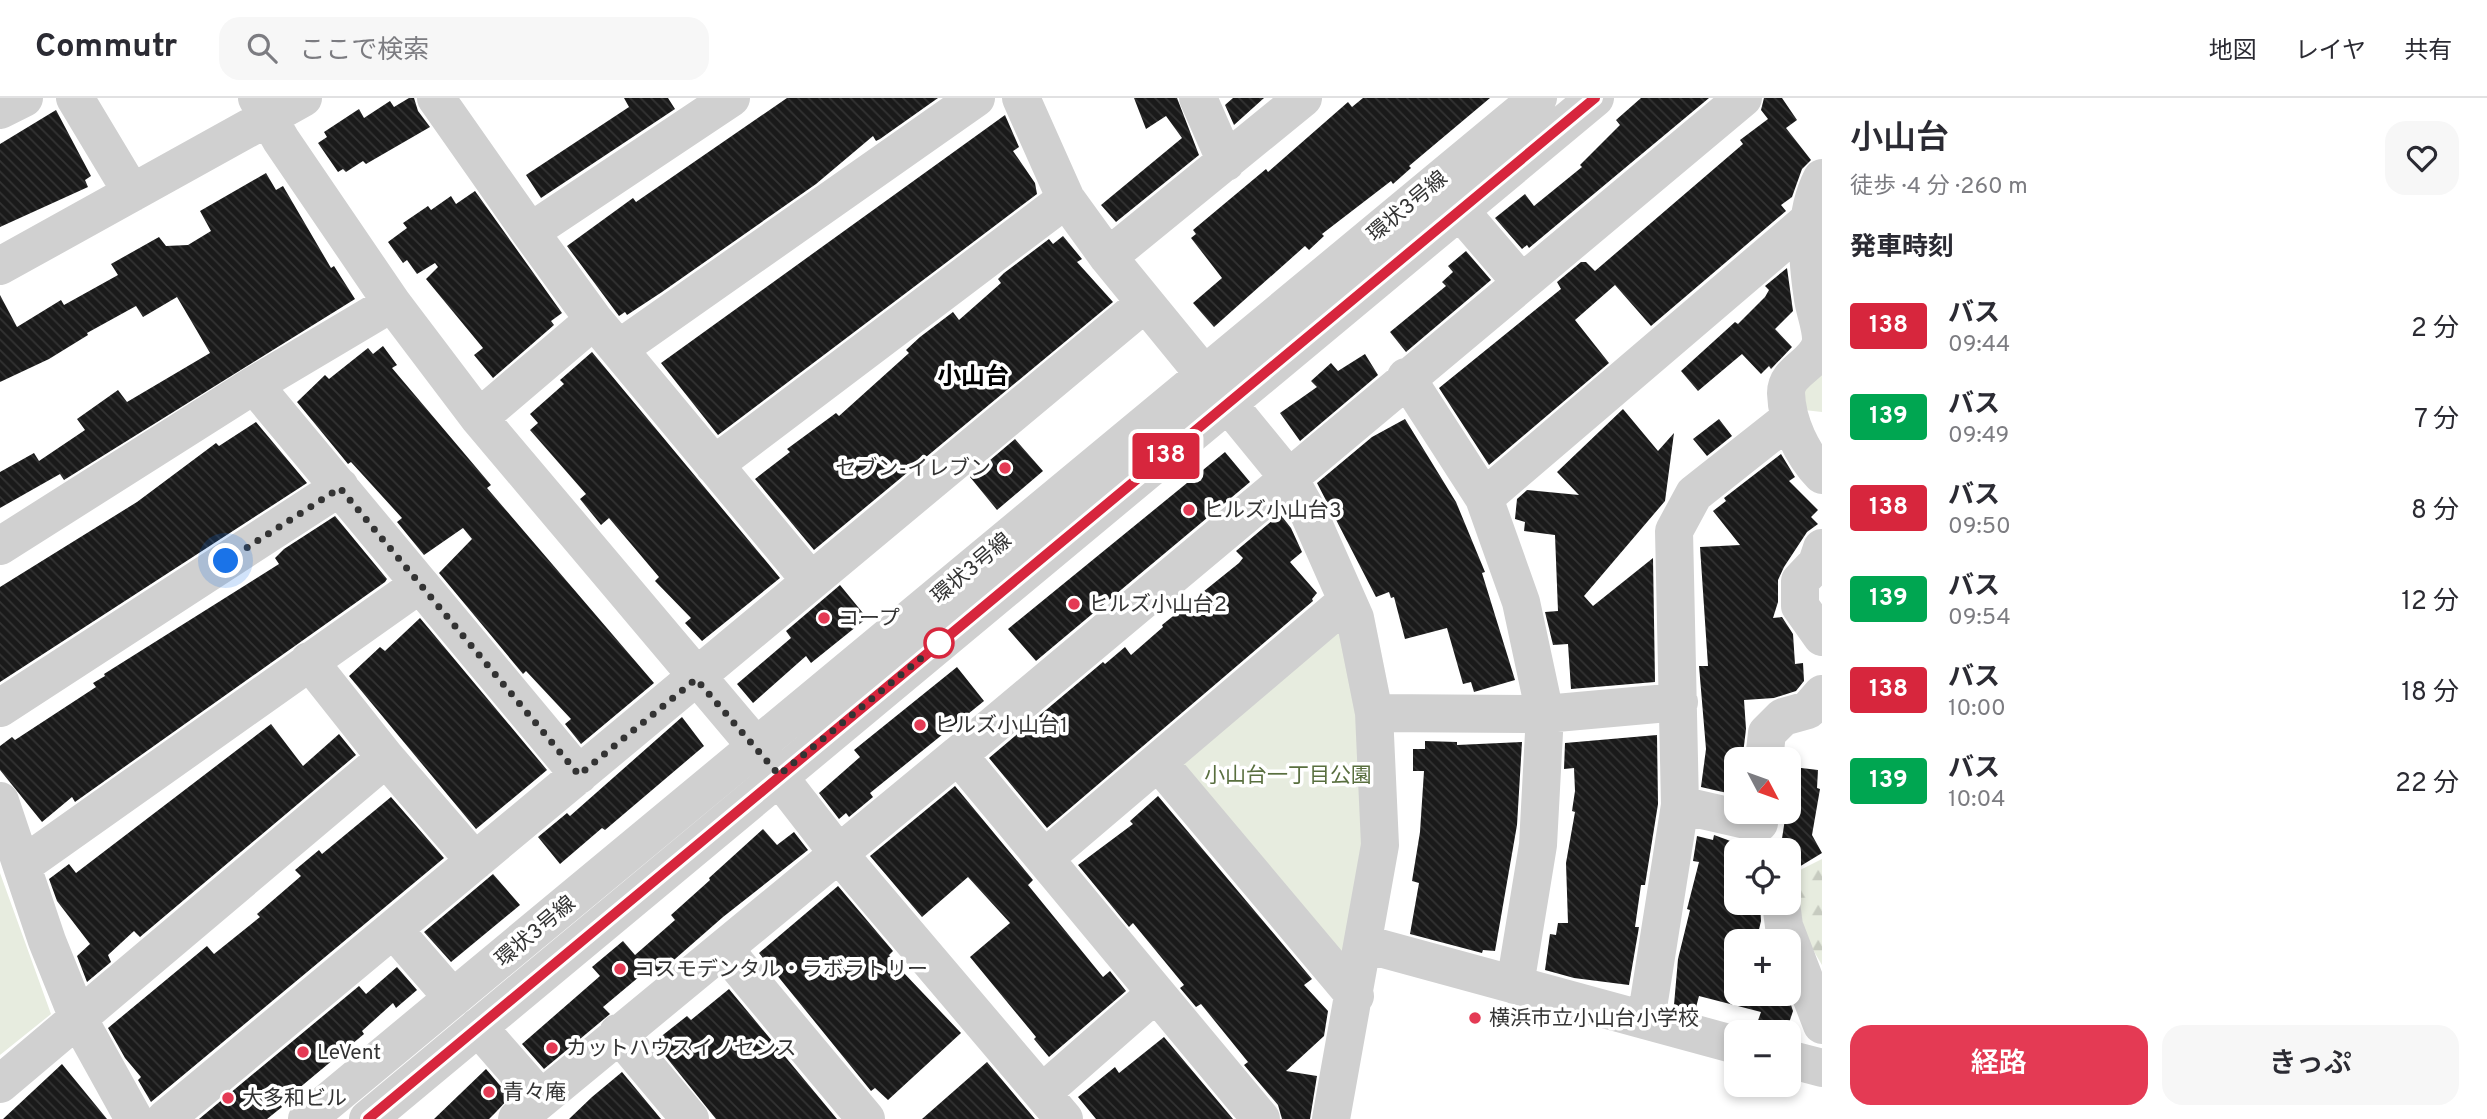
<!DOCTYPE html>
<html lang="ja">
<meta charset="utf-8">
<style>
:root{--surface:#fff;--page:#f7f7f7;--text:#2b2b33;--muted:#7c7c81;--line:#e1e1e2;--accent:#e43a54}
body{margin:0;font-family:Overpass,"Noto Sans JP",sans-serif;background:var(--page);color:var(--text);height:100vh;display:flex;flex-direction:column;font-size:26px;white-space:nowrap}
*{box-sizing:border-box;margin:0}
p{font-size:23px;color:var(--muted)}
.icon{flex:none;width:38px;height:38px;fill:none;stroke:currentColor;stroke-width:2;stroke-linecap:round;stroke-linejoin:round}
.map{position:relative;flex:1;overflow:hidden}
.side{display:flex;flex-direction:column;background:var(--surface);width:665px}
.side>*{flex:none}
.badge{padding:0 14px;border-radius:5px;font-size:24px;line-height:46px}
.needle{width:46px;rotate:131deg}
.fabs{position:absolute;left:1724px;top:649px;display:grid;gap:14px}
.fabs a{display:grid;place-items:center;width:77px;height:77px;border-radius:14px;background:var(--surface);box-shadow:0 4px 10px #0003;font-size:35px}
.you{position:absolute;width:35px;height:35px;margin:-18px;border:5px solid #fff;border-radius:50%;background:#1a73e8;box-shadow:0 0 0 10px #1a73e833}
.map>.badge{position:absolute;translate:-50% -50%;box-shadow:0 0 0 4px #fff}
h2{padding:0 28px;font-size:26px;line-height:63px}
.round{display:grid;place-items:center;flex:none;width:74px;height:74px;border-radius:21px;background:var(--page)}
.summary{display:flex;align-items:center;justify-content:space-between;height:119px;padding:0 28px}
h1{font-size:33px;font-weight:600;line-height:52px}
.action{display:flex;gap:14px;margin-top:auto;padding:14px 28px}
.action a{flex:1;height:80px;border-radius:21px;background:var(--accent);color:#fff;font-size:28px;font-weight:600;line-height:80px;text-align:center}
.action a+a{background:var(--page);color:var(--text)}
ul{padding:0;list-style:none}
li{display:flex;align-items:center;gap:21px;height:91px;padding:0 28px}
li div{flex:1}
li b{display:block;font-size:26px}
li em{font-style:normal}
li .badge{min-width:77px;font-weight:700;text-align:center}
header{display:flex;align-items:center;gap:42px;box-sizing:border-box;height:98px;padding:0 35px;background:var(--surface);border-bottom:2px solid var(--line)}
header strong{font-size:33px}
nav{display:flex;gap:38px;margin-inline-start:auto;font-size:24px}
.search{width:490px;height:63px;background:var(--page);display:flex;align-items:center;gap:18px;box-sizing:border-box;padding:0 24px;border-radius:21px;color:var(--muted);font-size:26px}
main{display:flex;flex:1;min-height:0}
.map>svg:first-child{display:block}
</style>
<header>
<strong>Commutr</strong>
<div class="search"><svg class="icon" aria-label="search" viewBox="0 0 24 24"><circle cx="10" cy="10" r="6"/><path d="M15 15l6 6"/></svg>ここで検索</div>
<nav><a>地図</a><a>レイヤ</a><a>共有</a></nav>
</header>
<main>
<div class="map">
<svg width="1822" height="1021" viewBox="0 0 1822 1021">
<defs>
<pattern id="forest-firs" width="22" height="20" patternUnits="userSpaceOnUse" patternTransform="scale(1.75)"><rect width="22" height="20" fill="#e7ecdf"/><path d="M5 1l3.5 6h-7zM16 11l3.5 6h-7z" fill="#c7cbc0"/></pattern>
<pattern id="building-back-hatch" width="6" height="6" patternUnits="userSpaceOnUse" patternTransform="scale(1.75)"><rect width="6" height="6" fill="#1a1a1a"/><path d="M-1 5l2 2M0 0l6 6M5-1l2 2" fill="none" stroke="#333"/></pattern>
</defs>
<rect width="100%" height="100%" fill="#fff"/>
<!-- green -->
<path fill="#e7ecdf" d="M1822,269V314L1804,312V289Z
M1338,534L1348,537L1370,695L1354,849L1334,857L1178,660Z
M0,775L51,916L0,957Z"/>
<!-- forest -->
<path fill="url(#forest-firs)" d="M1822,761V867L1801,832L1794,775Z"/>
<!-- building -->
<path fill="url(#building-back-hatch)" d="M409,0H414L418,13L430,29L366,66L363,63L346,74L343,71L338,74L318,45L327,39L324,34L359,11L364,20L390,3L394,9Z
M624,0H668L675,11L541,100L526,77L629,9Z
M787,0H938L880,41L876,43L873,38L816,86L662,194L627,217L625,214L619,218L567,148L633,100L636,104Z
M1134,0H1177L1199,57L1116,124L1101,107L1182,40L1166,18L1146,31Z
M1233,0H1264L1234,27L1225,7Z
M1363,0H1490L1409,68L1411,70L1393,86L1391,83L1322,136L1324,138L1309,152L1305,148L1214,229L1193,205L1222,180L1191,140L1196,136L1193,132L1266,71L1268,74L1348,4L1352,9Z
M1641,0H1709L1529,150L1527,147L1522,151L1495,120L1525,96L1534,108L1582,69L1580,67L1620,27L1616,22Z
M1764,0H1782L1797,22L1786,30L1811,62L1802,71L1792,99L1781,107L1786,113L1651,228L1615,187L1575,222L1609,265L1489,367L1439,290L1561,191L1557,184L1581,164H1586L1595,173L1743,46L1740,42L1768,21L1761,12Z
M56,12L91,78L85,82L88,89L0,129V46Z
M1005,17L1019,49L1013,53L1035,85L1037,96L718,337L661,265Z
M266,75L276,92L283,88L331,170L334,168L355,201L64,382L60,376L0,410V374L34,355L39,363L85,332L77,321L118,292L127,304L210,255L177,199L143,219L136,208L87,235L88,237L49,261L0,284V197L17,229L61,202L64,207L118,177L111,166L159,139L166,148L188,147L211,133L200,113Z
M475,93L562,215L551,223L554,227L493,280L474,257L483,250L426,181L438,169L435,165L417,176L407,162L403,165L388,144L407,130L403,125L428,108L431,112L451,98L456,106Z
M1063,138L1082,161L1077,164L1113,204L814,452L755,381L790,354L787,351L836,315L839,318L909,255L906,252L920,239L953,214L959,222L1001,185L998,181L1004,175L1049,141L1053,146Z
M1466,153L1491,182L1406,254L1390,234L1446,188L1442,184L1453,174L1448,168Z
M1787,170L1793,213L1775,231L1792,249L1771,271L1769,268L1761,276L1742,256L1698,293L1681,273L1735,224L1738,226L1765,199L1769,192L1765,188Z
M383,248L397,267L392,270L491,387L487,390L654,585L581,646L565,626L571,621L526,573L523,576L439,475L472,441L463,430L424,457L397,424L402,420L351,364L348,366L297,304L325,277L329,281L368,250L373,256Z
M592,254L780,480L702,543L685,525L691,520L655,483L659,479L609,420L601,427L580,401L586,396L530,332L538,325L530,316L564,286L560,282Z
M1365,256L1378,277L1300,343L1280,315L1317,289L1311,283L1331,265L1338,273Z
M1623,311L1658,353L1674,335L1665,403L1584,498L1593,508L1653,460L1655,584L1571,591L1568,546L1553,547L1545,514L1558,513L1555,437L1524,433L1525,424L1515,421L1517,401L1527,392L1579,397L1557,374Z
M1405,321L1456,404L1485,474L1482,475L1515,582L1474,594L1471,584L1463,586L1447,530L1405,541L1394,499L1391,500L1389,494L1376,499L1317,385L1372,339Z
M1719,321L1732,338L1707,358L1693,341Z
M256,324L307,385L0,584V489L137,404L216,345L219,348Z
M1015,341L1043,373L997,412L970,379Z
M1225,354L1250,384L1036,563L1008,531Z
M1781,356L1795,379L1789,383L1818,412L1811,419L1818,426L1807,434L1784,469L1778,482V504L1773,520L1782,519L1793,536L1795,566L1803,565L1804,583L1796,593L1774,600L1744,602L1746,631L1743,656L1735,659L1736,697L1701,689L1706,651L1699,568H1708L1700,449L1740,447L1713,413L1726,403L1724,400Z
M1280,416L1291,430L1302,454L1290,464L1317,495L1312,501L1313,503L1047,730L989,660L1103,564L1105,566L1125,549L1131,557L1163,529L1162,527L1239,465L1243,460L1236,453Z
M335,418L387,481L385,484L75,704L72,699L42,724L0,672V648L12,639L15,642L96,589L93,585L105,578L104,576L279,466L275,460L284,451Z
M840,487L867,520L811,565L806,558L753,605L737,586L791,540L786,533Z
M420,520L547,672L476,731L349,578L380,549L385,553Z
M957,569L984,603L870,695L873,699L849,719L846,715L839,721L819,695L860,659L854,652Z
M682,619L704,648L605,732L602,730L560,766L538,739L567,715L570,718Z
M271,626L303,668L339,636L356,657L140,839L134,833L108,857L111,864L87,884L77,858L90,846L57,803L49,781L69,766L76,775Z
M1657,637L1658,706L1645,787H1641L1635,829H1639L1629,887L1574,880L1545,872L1550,836L1556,837L1558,825H1568L1566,765L1575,714L1572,713L1575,693L1574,670L1564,671L1565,645Z
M1425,643L1457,644V647L1522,644L1517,727L1495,853L1483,852L1482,855L1410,836L1419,785L1412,783L1420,734L1424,673H1413V651H1425Z
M1793,669L1818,672L1817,690L1820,691L1812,737L1822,755L1794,772L1788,762V752H1783L1781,747Z
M955,688L1033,782L1028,787L1103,879L1110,873L1126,893L1049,959L1034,941L1036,939L970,859L1010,825L968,779L922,819L870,758Z
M1158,698L1312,881L1304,887L1328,913L1324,938L1286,973L1317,978L1310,1021H1282L1278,1007L1244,967L1248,964L1201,906L1196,909L1180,890L1184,887L1133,825L1129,829L1078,767L1133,726L1130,723Z
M391,699L444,760L151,1004L138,982L141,979L125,960L108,930L207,848L214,856L260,819L257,816L301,778L295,772L319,752L322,756Z
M763,731L777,747L794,734L808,752L723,819L659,875L652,868L603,909L610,916L544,971L522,946L600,878L592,869L623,843L635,857L675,822L671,817L710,782L709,780Z
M1714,737L1736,745V805H1760L1761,823L1756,844H1736V896H1785L1783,904L1791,907L1793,913L1786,934H1754L1761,914L1699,898L1695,913L1674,907L1678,861L1690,812L1687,811L1699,764L1693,763L1697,738L1713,742Z
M493,776L520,807L451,864L424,834Z
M838,788L893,853L889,857L902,873L961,935L888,1002L875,990L871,993L759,855Z
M397,869L417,892L396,910L393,905L362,933L364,936L280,1006L282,1009L267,1021H199L359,888L366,896Z
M729,891L837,1021H716L654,944L687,918L691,922Z
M1164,939L1233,1021H1096L1078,999L1115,969L1119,975Z
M987,964L1035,1021H922Z
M62,966L107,1021H3Z
M486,971L510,999L496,1014L489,1021H434Z
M622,974L661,1021H569L592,999Z"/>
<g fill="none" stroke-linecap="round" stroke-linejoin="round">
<!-- minor -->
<path stroke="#d0d0d0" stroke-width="38" d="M75,0L132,95
M257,0L281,42L392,205L479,320L744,634L838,755L1064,1021
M436,0L530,134
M731,0L530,134L594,222L811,483
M1021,0L1066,101L1108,159L1288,379L1309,416L1355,520L1374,615L1380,747L1331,1021
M1198,0L1226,64
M0,12L24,0
M1822,80C1803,117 1807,161 1813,201C1815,214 1822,231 1821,244C1817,267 1786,272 1786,295C1787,325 1802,356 1822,377
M1460,113L1521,184
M1108,159L1303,0
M0,168L303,0
M620,250L976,0
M1406,279L1484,400L1521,504L1545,616L1538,747L1515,887
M254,287L579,677
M479,320L594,222
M714,367L1066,101
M1484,400L1808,123
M0,448L254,287L392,205
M1822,450L1817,465L1800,483V508L1822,539
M0,610L340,389
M1374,615L1545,616L1679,604
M958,657L1743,0
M386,660L475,763
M1764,662L1767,635L1783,619L1808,612L1822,596
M1159,665L1355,898
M0,703L47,843L78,920L134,1021
M1680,707L1759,725
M1046,759L1347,503
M23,767L420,486
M1781,805L1784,828L1822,927
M393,831L453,900
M1365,846L1736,947
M724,851L866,1021
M1646,922L1680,707L1674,433L1694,396L1789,321
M478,929L541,1001
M618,935L690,1021
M1788,961L1822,970
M0,986L386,660L309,563
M1042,995L1156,895
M165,1021L1145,205
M307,1021L1538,0
M368,1021L1595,0
M517,1021L958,657L1261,1021"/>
</g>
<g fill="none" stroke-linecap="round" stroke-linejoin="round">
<defs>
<path id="line" d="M368,1021L1595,0"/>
</defs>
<!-- line casing -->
<use href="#line" stroke="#fff" stroke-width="16"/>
<!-- line -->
<use href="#line" stroke="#d7263d" stroke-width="10"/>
<!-- walk -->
<path stroke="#333" stroke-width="7" stroke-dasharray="0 12.6" d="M226,463L340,390L579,677L696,581L779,677L947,539L939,545"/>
</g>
<!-- markers -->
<g fill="#e43a54" stroke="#fff" stroke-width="2.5">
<circle cx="1005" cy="370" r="7"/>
<circle cx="1189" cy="412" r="7"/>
<circle cx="1074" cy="506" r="7"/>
<circle cx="824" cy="520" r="7"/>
<circle cx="920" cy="627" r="7"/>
<circle cx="620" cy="871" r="7"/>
<circle cx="1475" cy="920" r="7"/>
<circle cx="552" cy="950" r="7"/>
<circle cx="303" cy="954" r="7"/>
<circle cx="489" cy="994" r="7"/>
<circle cx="228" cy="1000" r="7"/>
</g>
<circle fill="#fff" stroke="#d7263d" stroke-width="3.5" cx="939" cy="545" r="14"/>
<g text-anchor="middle" stroke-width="7" stroke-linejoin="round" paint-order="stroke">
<!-- street labels -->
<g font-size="21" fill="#333" stroke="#fff">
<text transform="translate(1407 108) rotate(-40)" y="7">環状3号線</text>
<text transform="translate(971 470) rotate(-40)" y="7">環状3号線</text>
<text transform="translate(535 833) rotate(-40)" y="7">環状3号線</text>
</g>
<!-- poi labels -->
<g font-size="21" fill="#333" stroke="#fff" text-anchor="start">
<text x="991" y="377" text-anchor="end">セブン-イレブン</text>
<text x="1203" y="419">ヒルズ小山台3</text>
<text x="1088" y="513">ヒルズ小山台2</text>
<text x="838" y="527">コープ</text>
<text x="934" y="634">ヒルズ小山台1</text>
<text x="634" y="878">コスモデンタル・ラボラトリー</text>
<text x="1489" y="927">横浜市立小山台小学校</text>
<text x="566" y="957">カットハウスイノセンス</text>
<text x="317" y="961">LeVent</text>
<text x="503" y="1001">青々庵</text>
<text x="242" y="1007">大多和ビル</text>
</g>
<!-- park labels -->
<g font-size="21" fill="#596f3f" stroke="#fff">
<text x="1288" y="684">小山台一丁目公園</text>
</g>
<!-- quarter labels -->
<g font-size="24" font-weight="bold" fill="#000" stroke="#fff">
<text x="973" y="286">小山台</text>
</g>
</g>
</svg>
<div class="fabs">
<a><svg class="needle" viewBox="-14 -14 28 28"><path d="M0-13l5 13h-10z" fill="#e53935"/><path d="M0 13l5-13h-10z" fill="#7c7c81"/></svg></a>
<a><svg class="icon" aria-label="locate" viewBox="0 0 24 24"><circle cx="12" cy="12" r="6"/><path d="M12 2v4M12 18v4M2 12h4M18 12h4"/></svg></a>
<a>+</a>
<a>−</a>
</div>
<div class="you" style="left:226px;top:463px"></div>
<b class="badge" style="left:1166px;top:358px;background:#d7263d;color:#fff">138</b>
</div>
<section class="side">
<div class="summary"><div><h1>小山台</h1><p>徒歩 · 4 分 · 260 m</p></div><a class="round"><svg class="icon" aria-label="heart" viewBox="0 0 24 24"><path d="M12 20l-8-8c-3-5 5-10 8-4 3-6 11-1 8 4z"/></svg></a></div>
<h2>発車時刻</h2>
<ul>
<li><span class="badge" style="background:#d7263d;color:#fff">138</span><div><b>バス</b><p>09:44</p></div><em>2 分</em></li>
<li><span class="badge" style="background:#00a651;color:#fff">139</span><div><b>バス</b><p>09:49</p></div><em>7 分</em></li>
<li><span class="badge" style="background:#d7263d;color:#fff">138</span><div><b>バス</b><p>09:50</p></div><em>8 分</em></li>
<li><span class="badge" style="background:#00a651;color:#fff">139</span><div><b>バス</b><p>09:54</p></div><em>12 分</em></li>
<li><span class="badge" style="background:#d7263d;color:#fff">138</span><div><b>バス</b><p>10:00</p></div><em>18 分</em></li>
<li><span class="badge" style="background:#00a651;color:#fff">139</span><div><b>バス</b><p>10:04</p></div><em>22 分</em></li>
</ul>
<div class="action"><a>経路</a><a>きっぷ</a></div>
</section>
</main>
